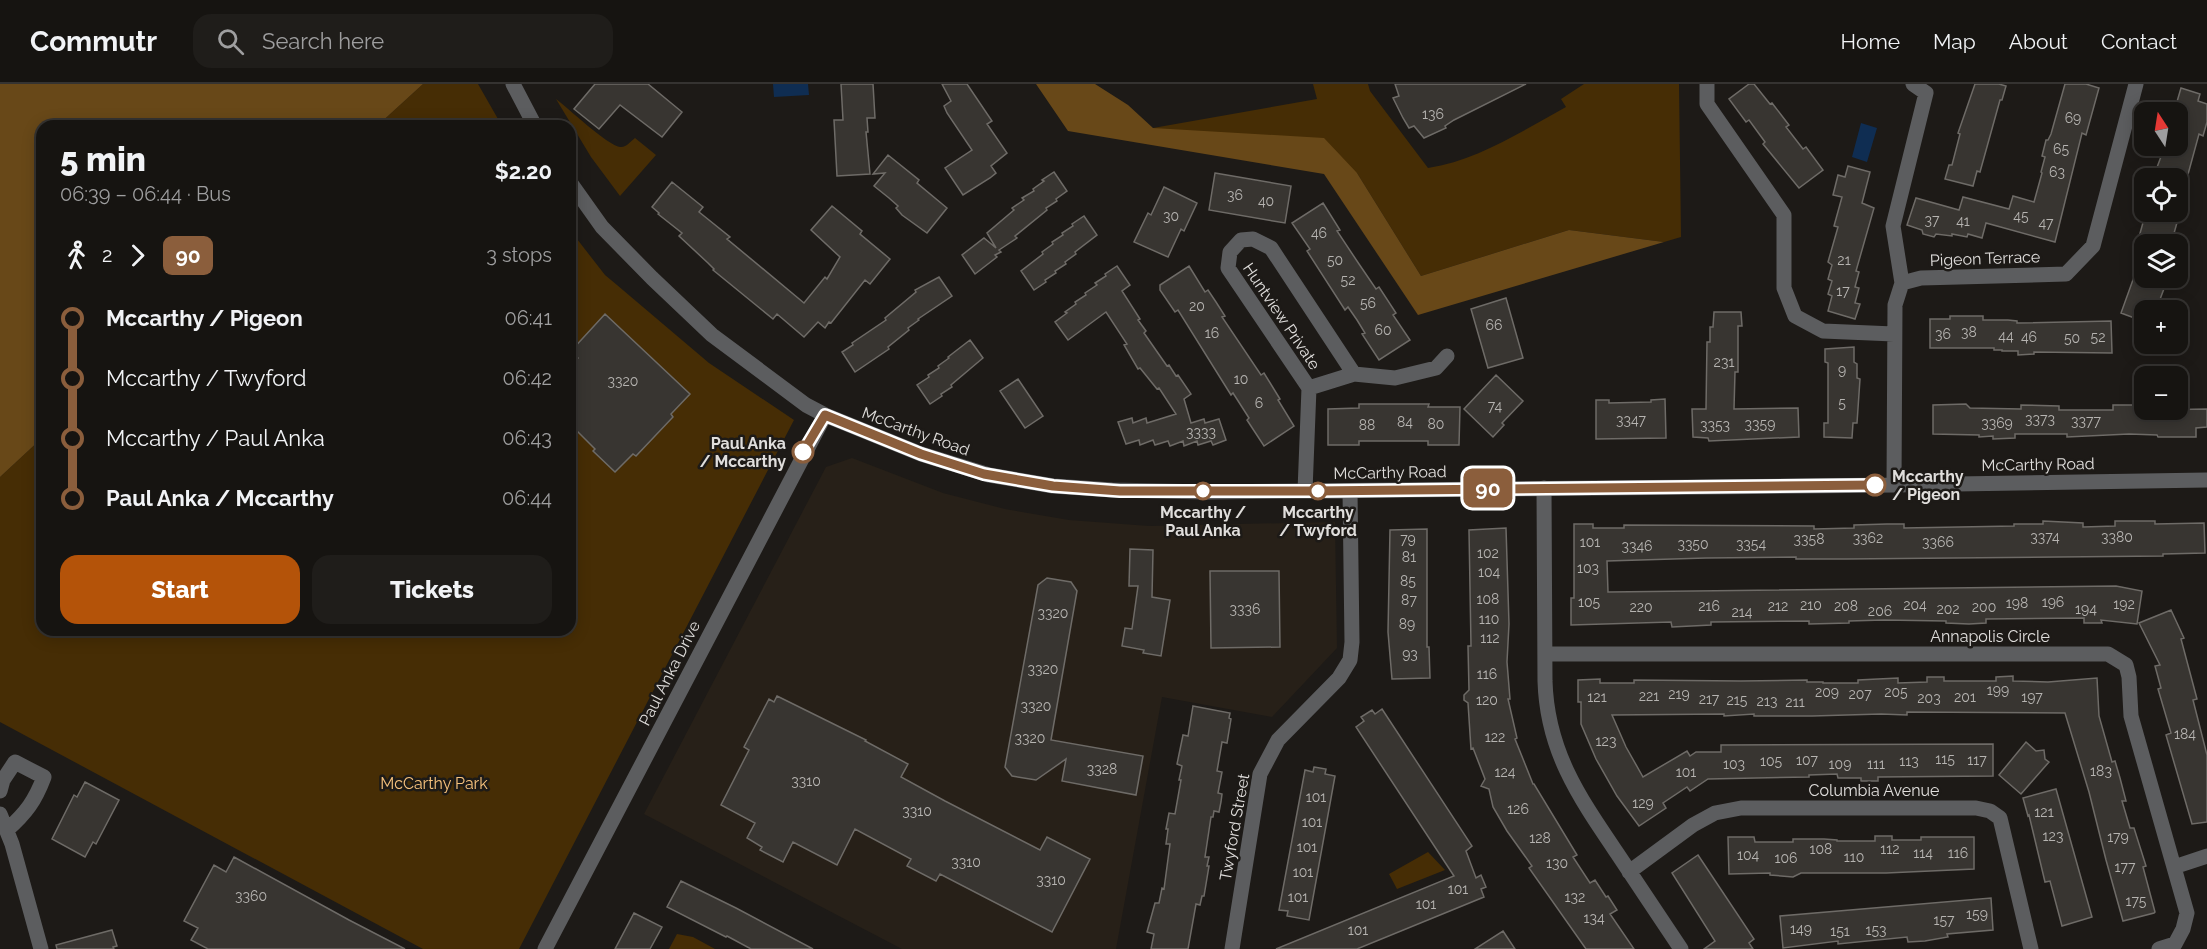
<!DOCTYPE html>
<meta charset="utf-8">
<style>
:root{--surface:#161411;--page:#1f1d1a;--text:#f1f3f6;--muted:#9e9e9f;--line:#353331;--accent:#b45309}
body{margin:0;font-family:Raleway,sans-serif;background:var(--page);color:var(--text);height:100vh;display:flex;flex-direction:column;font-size:22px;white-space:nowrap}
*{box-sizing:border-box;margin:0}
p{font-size:20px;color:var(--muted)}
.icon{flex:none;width:33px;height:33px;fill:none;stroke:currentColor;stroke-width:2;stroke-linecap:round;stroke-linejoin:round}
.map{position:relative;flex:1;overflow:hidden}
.sheet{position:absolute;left:36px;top:36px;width:540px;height:516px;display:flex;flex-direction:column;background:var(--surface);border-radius:18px;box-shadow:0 3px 15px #0003,0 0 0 2px var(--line)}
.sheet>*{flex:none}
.badge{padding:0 12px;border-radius:9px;font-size:21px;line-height:39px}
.needle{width:39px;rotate:348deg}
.tools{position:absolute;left:2134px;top:18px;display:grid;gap:12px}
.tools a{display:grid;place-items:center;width:54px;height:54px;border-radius:12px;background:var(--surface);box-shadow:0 3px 15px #0003,0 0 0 2px var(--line);font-size:30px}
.map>.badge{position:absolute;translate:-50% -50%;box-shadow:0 0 0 3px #fff}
.legs{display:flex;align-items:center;gap:9px;height:66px;padding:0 24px;font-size:20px}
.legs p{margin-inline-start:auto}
.head{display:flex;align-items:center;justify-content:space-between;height:102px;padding:0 24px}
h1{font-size:33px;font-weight:800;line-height:45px}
.cta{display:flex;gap:12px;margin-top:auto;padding:12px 24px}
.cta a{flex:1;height:69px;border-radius:18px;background:var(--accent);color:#fff;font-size:24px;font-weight:800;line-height:69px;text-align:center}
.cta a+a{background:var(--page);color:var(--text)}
ul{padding:0 24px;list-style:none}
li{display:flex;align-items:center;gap:21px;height:60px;font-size:22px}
li i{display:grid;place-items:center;width:9px;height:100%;margin:0 8px;background:currentColor}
li i::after{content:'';width:15px;height:15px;margin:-8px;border:4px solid;border-radius:50%;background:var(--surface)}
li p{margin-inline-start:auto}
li:first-child i{background:linear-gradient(#0000 50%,currentColor 0)}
li:last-child i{background:linear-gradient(currentColor 50%,#0000 0)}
header{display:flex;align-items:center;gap:36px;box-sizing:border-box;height:84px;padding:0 30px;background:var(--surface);border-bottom:2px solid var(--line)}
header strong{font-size:28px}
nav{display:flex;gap:33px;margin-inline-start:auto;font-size:21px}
.search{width:420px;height:54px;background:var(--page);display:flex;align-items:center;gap:15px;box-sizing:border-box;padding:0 21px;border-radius:18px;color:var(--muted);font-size:22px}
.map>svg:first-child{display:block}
</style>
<header>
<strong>Commutr</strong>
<div class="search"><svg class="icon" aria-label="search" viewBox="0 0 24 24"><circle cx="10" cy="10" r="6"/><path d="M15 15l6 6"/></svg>Search here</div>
<nav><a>Home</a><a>Map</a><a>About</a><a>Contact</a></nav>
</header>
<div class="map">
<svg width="2207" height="865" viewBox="0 0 2207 865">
<rect width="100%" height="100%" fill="#1d1a17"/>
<!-- built -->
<path fill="#272018" d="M852,374L943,409L1005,425L1069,436L1149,442L1335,438L1337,564L1272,633L1162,613L1116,865H902L644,730L826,383Z"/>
<!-- green -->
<path fill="#462d05" d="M423,0H478L502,42H377Z
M1313,0H1368L1370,7L1428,84C1478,76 1522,47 1566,23L1561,15L1584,0H1679L1681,153L1664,158L1569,146L1421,192L1357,89L1153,44L1317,15Z
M556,15C568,24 607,61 620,63C626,64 631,57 635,54L656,71L620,112L591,73Z
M570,146L605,191L617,201L709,279L794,336L519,865H423L0,638V393L42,354V546H570Z
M1428,768L1445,786L1397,805L1389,790Z
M677,850L693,853L715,865H669Z"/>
<!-- forest -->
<path fill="#684818" d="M0,0H423L377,42H42V354L0,393Z
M1036,0H1095L1128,21L1153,44L1324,54L1357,89L1421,192L1569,146L1664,158L1418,231L1324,90L1068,47Z"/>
<!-- water -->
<path fill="#0f2d52" d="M773,0H808L809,11L774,13Z
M1861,39L1877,44L1867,78L1852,73Z"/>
<!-- building -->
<path fill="#383531" stroke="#6e6b67" stroke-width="1.5" d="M595,0H648L682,28L662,53L620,21L599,45L574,25Z
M841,0H873L875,34H867L868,48H866L870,90L837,92L834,36H843Z
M942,0H967L992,37L987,40L1007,69L991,82L996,89L990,94L963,111L945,84L972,66L947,29L944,22L951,17Z
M1395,0H1526L1454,36L1445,42L1446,44L1424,54L1414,42L1409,44L1403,34L1393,14L1399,12Z
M1749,0H1754L1770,20L1772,19L1789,41L1786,43L1803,65L1806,63L1823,86L1799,104L1763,60L1765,58L1749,36L1746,38L1729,15Z
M1975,0H1999L2006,2L2002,16H2000L1980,88L1977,87L1973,102L1945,95L1949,81H1952L1960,50L1958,49Z
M2065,0H2086L2099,4L2086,51L2082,49L2055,158L1986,139L1982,154L1968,150L1967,153L1952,150V152L1936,150L1934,153L1923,150L1922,146L1907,141L1916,114L1959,126L1963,113L2009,125L2013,112L2034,118L2042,89L2041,88L2045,73L2042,72L2046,56H2048L2051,50Z
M2181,4L2200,10L2198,17L2207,20V38L2203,52L2199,50L2187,94H2153L2165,62H2178V28H2174Z
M888,71L919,96L917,99L947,124L927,149L902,131L896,124L898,122L889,114L874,102L885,89L873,90Z
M1848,82L1870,88L1862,119L1874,124L1856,187L1859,188L1855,203L1859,204L1855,219L1860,220L1855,235L1828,227L1832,212L1828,210L1832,197L1828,195L1832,181L1828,178L1838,143L1834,142L1842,113L1833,111L1838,91L1845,93Z
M1054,88L1067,107L1056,115L1057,117L1046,124L1047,126L1015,152L1017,154L999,166L1001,168L995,171L997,173L975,190L962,171L984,154L996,164L987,149L1014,126L1012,124L1024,116L1022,114L1034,107L1033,105L1044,97L1042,96Z
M1215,89L1291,102L1285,139L1209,126Z
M672,98L703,123L699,128L730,153L727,155L804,219L825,193L827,195L840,173L811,146L832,122L862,147L860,150L890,175L870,200L865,196L831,239L829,238L825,244L818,238L804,253L777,230L773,235L713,186L714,185L708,179L679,152L682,149L658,130L659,129L652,123Z
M1164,103L1197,119L1184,147L1181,145L1168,173L1134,158L1148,129L1151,131Z
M1323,119L1340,146L1337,147L1359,180L1376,205L1379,203L1396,229L1393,231L1410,256L1379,276L1362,250L1365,249L1357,236L1348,223L1345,226L1307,167L1310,165L1292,139Z
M2146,128H2180L2171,160H2137Z
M1084,132L1097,151L1075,168L1076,170L1065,178L1066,180L1055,187L1056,189L1045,196L1046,198L1034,206L1021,187L1043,170L1042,168L1053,160L1052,158L1063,151L1062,149L1073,142L1072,140Z
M2143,168H2145V194H2168L2156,226H2145V238L2121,229Z
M1117,182L1130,201L1122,207L1140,235L1138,236L1146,247L1144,249L1167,282L1169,281L1176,292L1178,291L1191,310L1184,315L1191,339L1204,335L1205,339L1219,335L1226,356L1213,361L1211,357L1198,361L1197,357L1184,362L1183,357L1170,362L1168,357L1155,361L1153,356L1140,361L1139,356L1126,360L1118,338L1132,334L1133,339L1146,334L1147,339L1176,330L1159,304L1157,305L1140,284L1138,285L1124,261L1127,260L1106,228L1068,256L1055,238L1067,229L1065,228L1076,220L1075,218L1086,211L1085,209L1097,201L1095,199L1106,192L1105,190Z
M1189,182L1205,208L1208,206L1216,218L1225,232L1222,233L1261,291L1264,289L1280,315L1278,316L1294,342L1264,362L1247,336L1249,334L1233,309L1231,311L1178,226L1175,228L1160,206V201Z
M939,193L952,212L918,235L919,236L908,244L909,246L888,263L889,265L855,288L842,268L853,261L852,259L886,236L885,234L916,208L915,206Z
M1506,214L1523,274L1488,284L1471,225Z
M1714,228H1741L1742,242H1738V288H1735L1734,325L1798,324L1799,353L1709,357L1708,354L1693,353L1692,325H1706L1707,258H1710V243H1713Z
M605,230L690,310L671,330L673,333L636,372L633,370L615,388L593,367L595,365L570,340V283L578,274L571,267Z
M1950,232H1983V236H2008L2017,237V239L2111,237L2112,269L2034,268V270L2018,271V267H2002V266H1994V264H1930V235H1950Z
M970,256L983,274L951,301L952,303L941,310L942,312L930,320L917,301L929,293L928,291L939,284L938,282L949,274L948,273Z
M1854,263V278L1857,280V294L1860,295L1857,339H1853L1852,354L1824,353V339H1828V279L1825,278V265Z
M1496,291L1523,317L1502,339L1504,341L1493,353L1464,325Z
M1018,295L1043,332L1025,344L1000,307Z
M1665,315L1666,354L1596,355V316H1609V319L1651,318V316Z
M1359,320H1429L1428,323H1460L1459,361H1428V357H1359V361H1328V325L1359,324Z
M1966,320L1970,324L2021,325V321L2059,322V326H2113V321H2145V326H2150L2207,325V343L2196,344V353H2158L2157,351L2129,350L2067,353V350H2015V354L1993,355V352L1979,353V351L1933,350V321Z
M2043,437L2083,439V443L2115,442V437H2155V440L2204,439L2205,469L2163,470V472L1846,475H1796V473L1706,474L1607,477L1608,508L2116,502L2142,507L2137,540L2101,536L2102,539H2084V534L1986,535V539L1969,540L1946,539V537L1884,536L1849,537V539L1809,540V537L1711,538V541L1672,543L1671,538L1571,541V514H1574V440H1593V444H1624V441L1814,442V445L1854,444V441L1887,440H1904V444L2014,442V440H2043Z
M1506,444L1509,540L1507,578L1510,615H1508L1517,654L1515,655L1533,700H1534L1577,771L1573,773L1590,799L1595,796L1606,813L1608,812L1617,826L1610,830L1634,865H1586L1529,784L1532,782L1507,747L1493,723L1489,705L1481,702L1485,695L1473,664L1471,665L1468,619L1464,616V611L1469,606L1468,562H1471L1469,446Z
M1427,445V563H1429L1430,594L1392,595L1388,548L1390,446Z
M1130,465L1153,466L1152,513L1170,516L1161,572L1143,569L1144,566L1122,562L1125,544L1132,545L1138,502H1129Z
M1210,487H1279L1280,563L1211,564Z
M1047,494L1071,498L1077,507L1051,656L1143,672L1136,711L1062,697L1066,675L1036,696L1012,692L1005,683L1038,501Z
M2171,526L2184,554L2181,555L2197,615L2193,616L2207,671V738L2192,740L2166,651L2171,649L2158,605L2161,604L2155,582L2160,581L2139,539Z
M2013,592V597L2048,598L2097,594L2099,632L2112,678L2115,677L2120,694L2126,717H2122L2130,744H2134L2146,782L2143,783L2155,828L2154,829L2123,837L2106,776L2089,708L2065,629L1907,628V631L1881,630L1812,632H1754V630L1724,632V630L1612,631L1626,663L1643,693L1687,667L1690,672L1696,668H1721V661L1993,660V692L1878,693V697H1861V694H1838L1837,690L1809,691V693L1708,695L1690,707L1687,703L1663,719L1666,724L1639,742L1617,712L1596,675L1581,640V618H1578V596L1600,595V599H1634V596L1741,597L1807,596V598H1823V599H1858V596L1898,594V599L1927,598V593H1944V597H1996V593Z
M777,612L866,656L865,657L908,680L901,693L945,717L1040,766L1047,753L1090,775L1052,848L940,790L936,797L907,782L911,775L855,745L837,781L793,758L783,778L760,766L762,763L747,754L755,739L721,721L749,666L744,663L769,615L774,618Z
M1193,622L1230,629L1229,634L1231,635L1227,659L1222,658L1217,687L1222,688L1218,709L1222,710L1221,718L1219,728L1214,727L1213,733H1211L1205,773H1209L1207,782H1209L1204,812H1202L1200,821L1196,820L1188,865H1151L1154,850L1147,848L1155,819H1159L1162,804L1164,805L1170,760H1166L1168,745H1166L1169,729L1175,730L1181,696H1179L1182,682L1177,680L1183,651L1188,652Z
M1382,625L1472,762L1466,767L1476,794L1481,791L1486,803L1481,805L1484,813L1357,865H1276L1454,792L1356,643L1364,637L1361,633L1372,626L1375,630Z
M2026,658L2036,667L2044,666L2045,675L2049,678L2021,710L1999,691Z
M1314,683L1326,685L1325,690L1335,692L1309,836L1287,832L1288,827L1279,826L1305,686L1313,688Z
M85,698L119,716L96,760L93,758L85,773L52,755L74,711L77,713Z
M2056,705L2092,833L2062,842L2050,797L2045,798L2029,731L2028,732L2023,714Z
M1875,752H1892V756H1921V753H1974V785L1886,789H1801L1793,793L1770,791V789L1729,790L1728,753H1754L1755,758H1793V755H1824L1837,756V757H1875Z
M1698,771L1754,855L1749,859L1753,865H1704L1715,857L1672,789Z
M234,773L349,836L405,865H208L191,856L198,844L184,837L214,781L226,788Z
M681,797L736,824L813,865H751L727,852L726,853L667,823Z
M1991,814L1993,846L1947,850L1948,853L1925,857L1908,858L1907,853L1838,860V857L1783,864L1780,832Z
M634,829L662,843L650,865H615Z
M112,846L117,862L113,863L114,865H57L56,861Z
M1503,847L1515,865H1475Z"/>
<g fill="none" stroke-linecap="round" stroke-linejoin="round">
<!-- minor -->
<path stroke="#5c5d5f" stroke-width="15" d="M513,0L535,42
M1707,0V20L1784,131V204L1795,232L1823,247L1894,250
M570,98L602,143L652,194L712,251L806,321L825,331L921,370L989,391L1053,402L1112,406L1207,408L1894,401L2207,396
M1902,199L1921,194L2066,190L2093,162L2136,0
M1309,304L1354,290L1395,294L1436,284L1447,272
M1894,401L1895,221L1902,199L1893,142L1926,9L1913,0
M1544,404L1545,597C1547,667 1579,713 1617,769C1638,801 1660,833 1681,865
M1305,407L1309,304L1228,184L1230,168L1241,156L1253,155L1271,164L1354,290
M1545,570H2108L2126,581L2129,593L2131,632L2187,829L2183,845L2175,860L2159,865
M0,707L3,696L15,678L44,693C35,717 26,729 7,746
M0,730L12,760L41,865
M2174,783L2207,772
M1629,788L1693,741L1715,729L1741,724H1976L1990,727L2000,734L2031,865
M545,865L825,331
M1232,865L1260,690L1278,656L1339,594L1350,576L1352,558L1350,407"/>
</g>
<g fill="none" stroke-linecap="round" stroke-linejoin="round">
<defs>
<path id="line-1" d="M803,368L825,331L921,370L984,390L1053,402L1120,407H1314L1875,401"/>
</defs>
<!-- line-1 casing -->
<use href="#line-1" stroke="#fff" stroke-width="14"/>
<!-- line-1 -->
<use href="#line-1" stroke="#8b5e3c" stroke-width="9"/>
</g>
<!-- markers -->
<g fill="#fff" stroke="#8b5e3c" stroke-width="3">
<circle cx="803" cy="368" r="10"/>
<circle cx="1875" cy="401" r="10"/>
<circle cx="1203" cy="407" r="8"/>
<circle cx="1318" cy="407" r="8"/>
</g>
<g text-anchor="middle" stroke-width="5" stroke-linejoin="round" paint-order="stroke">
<!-- number labels -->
<g font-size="14" fill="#b6b4b1">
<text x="1433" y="35">136</text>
<text x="2073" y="39">69</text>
<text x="2061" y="70">65</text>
<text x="2057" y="93">63</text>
<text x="1235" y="116">36</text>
<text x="1266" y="122">40</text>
<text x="1171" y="137">30</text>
<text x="2021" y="137">45</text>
<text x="1932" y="141">37</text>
<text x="1963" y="142">41</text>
<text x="2046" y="144">47</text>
<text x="1319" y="154">46</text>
<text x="1335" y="181">50</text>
<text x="1844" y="181">21</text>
<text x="1348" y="201">52</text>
<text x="1843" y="212">17</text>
<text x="1368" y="224">56</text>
<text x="1197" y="227">20</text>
<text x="1494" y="246">66</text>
<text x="1383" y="251">60</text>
<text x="1969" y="253">38</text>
<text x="1212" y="254">16</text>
<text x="1943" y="255">36</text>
<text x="2006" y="257">44</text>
<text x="2029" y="258">46</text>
<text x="2098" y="258">52</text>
<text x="2072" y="259">50</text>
<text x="1724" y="283">231</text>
<text x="1842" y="291">9</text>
<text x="1241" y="300">10</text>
<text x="623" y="302">3320</text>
<text x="1259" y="324">6</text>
<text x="1842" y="324">5</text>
<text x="1495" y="327">74</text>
<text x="2040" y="340">3373</text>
<text x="1631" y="341">3347</text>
<text x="2086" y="342">3377</text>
<text x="1405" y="343">84</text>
<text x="1997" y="344">3369</text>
<text x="1436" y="345">80</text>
<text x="1760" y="345">3359</text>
<text x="1367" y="346">88</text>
<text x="1715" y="346">3353</text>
<text x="1201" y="353">3333</text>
<text x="2045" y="458">3374</text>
<text x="2117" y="458">3380</text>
<text x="1868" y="459">3362</text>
<text x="1408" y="460">79</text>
<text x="1809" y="460">3358</text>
<text x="1590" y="463">101</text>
<text x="1938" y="463">3366</text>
<text x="1693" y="465">3350</text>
<text x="1751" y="465">3354</text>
<text x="1637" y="467">3346</text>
<text x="1488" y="474">102</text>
<text x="1409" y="478">81</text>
<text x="1588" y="489">103</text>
<text x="1489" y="493">104</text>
<text x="1408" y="502">85</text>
<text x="1488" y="520">108</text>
<text x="1409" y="521">87</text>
<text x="1589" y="523">105</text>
<text x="2053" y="523">196</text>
<text x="2017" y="524">198</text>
<text x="2124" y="525">192</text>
<text x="1811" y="526">210</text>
<text x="1915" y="526">204</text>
<text x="1709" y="527">216</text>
<text x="1778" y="527">212</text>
<text x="1846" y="527">208</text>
<text x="1641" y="528">220</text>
<text x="1984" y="528">200</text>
<text x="1245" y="530">3336</text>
<text x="1948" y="530">202</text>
<text x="2086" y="530">194</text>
<text x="1880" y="532">206</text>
<text x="1742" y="533">214</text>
<text x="1053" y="534">3320</text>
<text x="1489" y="540">110</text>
<text x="1407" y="545">89</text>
<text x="1490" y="559">112</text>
<text x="1410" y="575">93</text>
<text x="1043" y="590">3320</text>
<text x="1487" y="595">116</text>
<text x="1998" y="611">199</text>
<text x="1827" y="613">209</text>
<text x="1896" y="613">205</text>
<text x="1679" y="615">219</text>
<text x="1860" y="615">207</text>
<text x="1649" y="617">221</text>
<text x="1597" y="618">121</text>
<text x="1965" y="618">201</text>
<text x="2032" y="618">197</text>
<text x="1929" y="619">203</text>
<text x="1709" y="620">217</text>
<text x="1487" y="621">120</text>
<text x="1737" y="621">215</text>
<text x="1767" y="622">213</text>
<text x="1795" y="623">211</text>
<text x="1036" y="627">3320</text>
<text x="2185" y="655">184</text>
<text x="1495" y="658">122</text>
<text x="1030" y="659">3320</text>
<text x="1606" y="662">123</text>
<text x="1945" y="680">115</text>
<text x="1807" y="681">107</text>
<text x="1977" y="681">117</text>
<text x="1771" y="682">105</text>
<text x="1909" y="682">113</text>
<text x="1734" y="685">103</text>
<text x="1840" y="685">109</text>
<text x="1876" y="685">111</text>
<text x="1102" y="690">3328</text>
<text x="2101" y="692">183</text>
<text x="1505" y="693">124</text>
<text x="1686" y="693">101</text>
<text x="806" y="702">3310</text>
<text x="1316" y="718">101</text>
<text x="1643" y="724">129</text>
<text x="1518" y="730">126</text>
<text x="917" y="732">3310</text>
<text x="2044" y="733">121</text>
<text x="1312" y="743">101</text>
<text x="2053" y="757">123</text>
<text x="2118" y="758">179</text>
<text x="1540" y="759">128</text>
<text x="1307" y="768">101</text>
<text x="1821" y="770">108</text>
<text x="1890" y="770">112</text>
<text x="1923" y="774">114</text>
<text x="1958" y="774">116</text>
<text x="1748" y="776">104</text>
<text x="1854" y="778">110</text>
<text x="1786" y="779">106</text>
<text x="966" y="783">3310</text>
<text x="1557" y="784">130</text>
<text x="2125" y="788">177</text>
<text x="1303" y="793">101</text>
<text x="1051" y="801">3310</text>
<text x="1458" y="810">101</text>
<text x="251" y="817">3360</text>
<text x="1298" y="818">101</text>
<text x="1575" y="818">132</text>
<text x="2136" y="822">175</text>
<text x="1426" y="825">101</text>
<text x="1977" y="835">159</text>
<text x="1594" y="839">134</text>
<text x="1944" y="841">157</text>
<text x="1801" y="850">149</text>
<text x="1358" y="851">101</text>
<text x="1876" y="851">153</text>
<text x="1840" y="852">151</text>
</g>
<!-- street labels -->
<g font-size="16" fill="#e0dedc" stroke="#1d1a17">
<text transform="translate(1985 174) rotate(-2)" y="6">Pigeon Terrace</text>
<text transform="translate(1282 232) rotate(56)" y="6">Huntview Private</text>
<text transform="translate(916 347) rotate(20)" y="6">McCarthy Road</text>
<text transform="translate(2038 380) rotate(-1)" y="6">McCarthy Road</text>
<text transform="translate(1390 388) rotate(-1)" y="6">McCarthy Road</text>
<text x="1990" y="558">Annapolis Circle</text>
<text transform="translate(669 589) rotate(-63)" y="6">Paul Anka Drive</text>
<text x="1874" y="712">Columbia Avenue</text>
<text transform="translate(1234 743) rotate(-80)" y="6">Twyford Street</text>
</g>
<!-- stop labels -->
<g font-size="16" font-weight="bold" fill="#e0dedc" stroke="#1d1a17">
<text x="786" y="365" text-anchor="end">Paul Anka<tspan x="786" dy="18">/ Mccarthy</tspan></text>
<text x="1892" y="398" text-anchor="start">Mccarthy<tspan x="1892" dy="18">/ Pigeon</tspan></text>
<text x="1203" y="434">Mccarthy /<tspan x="1203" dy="18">Paul Anka</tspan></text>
<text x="1318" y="434">Mccarthy<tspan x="1318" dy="18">/ Twyford</tspan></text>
</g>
<!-- park labels -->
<g font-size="16" fill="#f8c37d" stroke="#1d1a17">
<text x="434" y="705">McCarthy Park</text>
</g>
</g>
</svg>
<div class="tools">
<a><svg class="needle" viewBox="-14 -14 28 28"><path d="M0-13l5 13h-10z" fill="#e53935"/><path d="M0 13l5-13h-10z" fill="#9e9e9f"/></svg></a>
<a><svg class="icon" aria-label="locate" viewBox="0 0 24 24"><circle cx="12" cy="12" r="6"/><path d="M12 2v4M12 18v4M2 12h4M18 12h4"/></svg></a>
<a><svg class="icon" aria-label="layers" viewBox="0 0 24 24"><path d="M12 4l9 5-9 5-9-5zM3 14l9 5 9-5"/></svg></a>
<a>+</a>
<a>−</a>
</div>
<b class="badge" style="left:1488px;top:404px;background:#8b5e3c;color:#fff">90</b>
<section class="sheet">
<div class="head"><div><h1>5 min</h1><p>06:39 – 06:44 · Bus</p></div><b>$2.20</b></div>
<div class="legs"><svg class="icon" aria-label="walk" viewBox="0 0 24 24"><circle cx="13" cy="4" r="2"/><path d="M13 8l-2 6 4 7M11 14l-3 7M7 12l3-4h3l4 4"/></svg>2<svg class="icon" aria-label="forward" viewBox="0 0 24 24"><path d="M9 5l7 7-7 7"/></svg><b class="badge" style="background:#8b5e3c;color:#fff">90</b><p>3 stops</p></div>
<ul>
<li><i style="color:#8b5e3c"></i><b>Mccarthy / Pigeon</b><p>06:41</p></li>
<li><i style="color:#8b5e3c"></i><span>Mccarthy / Twyford</span><p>06:42</p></li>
<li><i style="color:#8b5e3c"></i><span>Mccarthy / Paul Anka</span><p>06:43</p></li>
<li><i style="color:#8b5e3c"></i><b>Paul Anka / Mccarthy</b><p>06:44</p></li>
</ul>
<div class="cta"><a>Start</a><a>Tickets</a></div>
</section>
</div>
